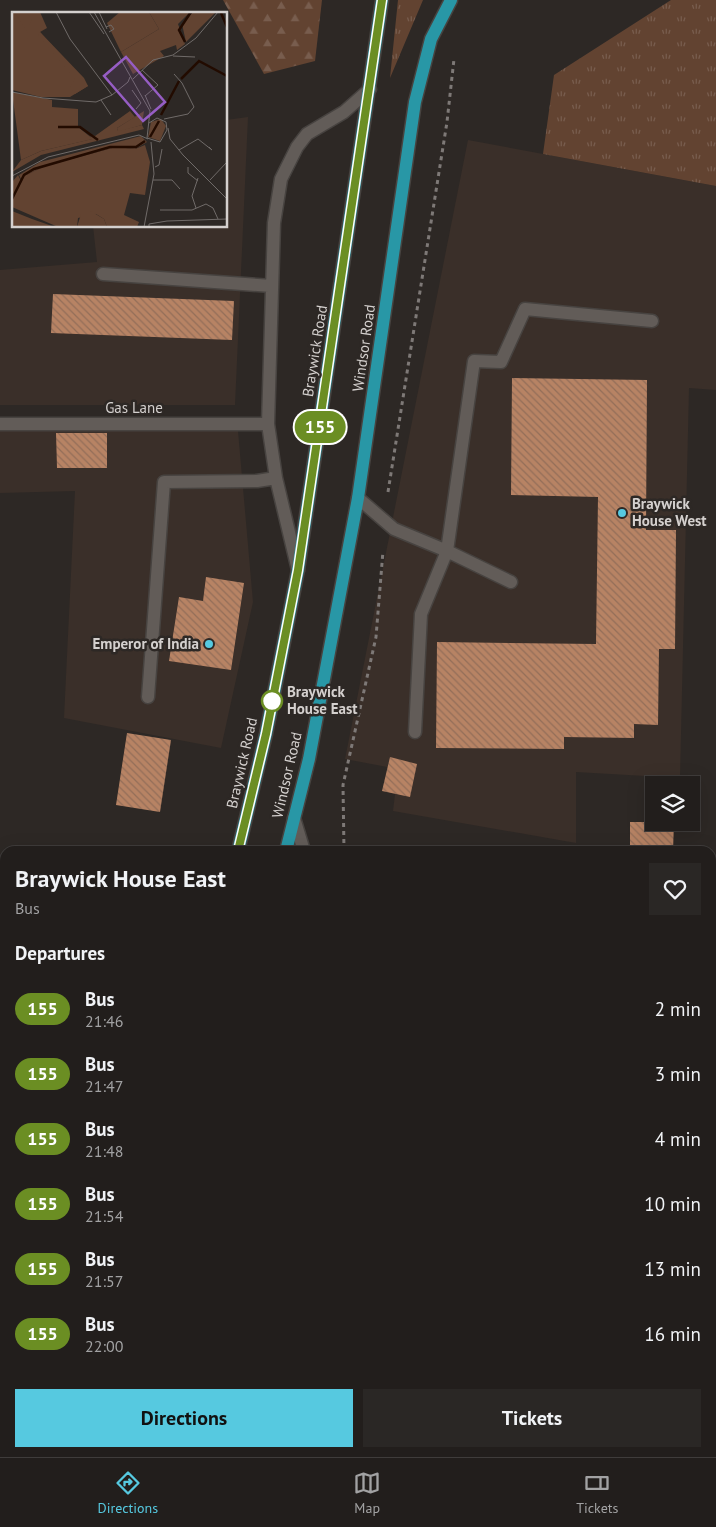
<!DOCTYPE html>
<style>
:root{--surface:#221e1c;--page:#2a2725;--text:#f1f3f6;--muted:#a2a2a3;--line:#3f3c3b;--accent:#56c9e0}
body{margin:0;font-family:"PT Sans",sans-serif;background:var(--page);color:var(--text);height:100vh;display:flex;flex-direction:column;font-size:19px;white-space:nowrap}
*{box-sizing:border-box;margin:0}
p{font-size:16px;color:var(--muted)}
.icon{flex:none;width:28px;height:28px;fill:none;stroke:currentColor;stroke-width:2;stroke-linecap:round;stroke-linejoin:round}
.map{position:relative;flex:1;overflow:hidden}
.details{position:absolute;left:0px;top:846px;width:716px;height:611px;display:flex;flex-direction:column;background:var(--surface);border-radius:15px 15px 0 0;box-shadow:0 5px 20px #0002,0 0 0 1px var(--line)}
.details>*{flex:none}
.badge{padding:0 10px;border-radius:16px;font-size:18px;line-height:32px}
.fabs{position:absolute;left:645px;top:776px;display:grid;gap:10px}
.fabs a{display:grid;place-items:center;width:55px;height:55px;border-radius:0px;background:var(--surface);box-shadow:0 5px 20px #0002,0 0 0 1px var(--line);font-size:25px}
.map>.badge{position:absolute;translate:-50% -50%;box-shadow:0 0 0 2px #fff}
h2{padding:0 15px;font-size:19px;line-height:45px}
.round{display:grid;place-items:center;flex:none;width:52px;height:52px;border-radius:0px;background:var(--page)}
.headline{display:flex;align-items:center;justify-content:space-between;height:85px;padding:0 15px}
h1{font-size:24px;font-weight:800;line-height:38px}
.cta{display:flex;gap:10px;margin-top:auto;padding:10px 15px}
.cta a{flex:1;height:58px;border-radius:0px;background:var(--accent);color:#111;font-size:20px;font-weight:800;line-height:58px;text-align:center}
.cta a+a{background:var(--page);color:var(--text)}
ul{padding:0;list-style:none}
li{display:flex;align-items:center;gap:15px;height:65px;padding:0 15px}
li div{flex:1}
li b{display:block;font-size:19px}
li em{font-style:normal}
li .badge{min-width:55px;font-weight:700;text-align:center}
.tabs{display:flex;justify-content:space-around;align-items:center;height:70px;border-top:1px solid var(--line);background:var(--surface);font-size:14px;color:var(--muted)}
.tabs a{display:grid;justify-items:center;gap:2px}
.tabs .current{color:var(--accent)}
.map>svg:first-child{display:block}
</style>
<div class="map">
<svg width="716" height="1457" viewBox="0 0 716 1457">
<defs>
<pattern id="grass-tufts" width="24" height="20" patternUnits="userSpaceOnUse" patternTransform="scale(1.25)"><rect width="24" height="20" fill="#624331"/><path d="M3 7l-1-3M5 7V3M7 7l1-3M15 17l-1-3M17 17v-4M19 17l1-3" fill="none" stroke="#785d4e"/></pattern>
<pattern id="forest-firs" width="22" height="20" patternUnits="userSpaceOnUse" patternTransform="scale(1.25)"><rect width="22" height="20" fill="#624331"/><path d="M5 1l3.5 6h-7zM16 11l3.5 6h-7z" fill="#785d4e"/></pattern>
<pattern id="park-crowns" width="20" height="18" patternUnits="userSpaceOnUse" patternTransform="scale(1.25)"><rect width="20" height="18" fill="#624331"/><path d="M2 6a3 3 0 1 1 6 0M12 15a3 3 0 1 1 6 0" fill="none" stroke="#785d4e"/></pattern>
<pattern id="building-back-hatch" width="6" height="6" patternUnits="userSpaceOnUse" patternTransform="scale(1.25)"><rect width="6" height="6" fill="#b78364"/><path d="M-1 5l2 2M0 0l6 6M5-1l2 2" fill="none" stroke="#936e59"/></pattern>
</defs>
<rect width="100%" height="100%" fill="#2d2825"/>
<!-- built -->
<path fill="#3a2f29" d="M248,117L235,405H0V270L97,262L93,226H226V120Z
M468,140L716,186V390L689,388L680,778L576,772V843L393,811L398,769L345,759Z
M0,431H238L253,602L221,748L64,718L75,491L0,493Z"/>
<!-- grass -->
<path fill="url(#grass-tufts)" d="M398,0H423L390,78Z
M671,0H716V186L543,154L554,75Z"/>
<!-- forest -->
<path fill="url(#forest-firs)" d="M223,0H322L315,61L264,74Z"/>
<!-- park -->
<path fill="url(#park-crowns)" d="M0,987H5V1452L52,1453L51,1457H0Z"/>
<!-- building -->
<path fill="url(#building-back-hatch)" d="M53,294L234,301L232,340L51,333Z
M512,378L647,380L646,530H676L675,649H659L658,725L634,724V738L564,737V749L436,748L437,642L596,644L598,497L511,495Z
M56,433H107V468H57Z
M206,577L244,583L231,670L169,661L179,597L203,601Z
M127,733L171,740L160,812L116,805Z
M390,757L417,764L410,797L382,791Z
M630,822H674L673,851H630Z"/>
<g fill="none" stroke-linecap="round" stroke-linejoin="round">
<defs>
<path id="minor" d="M103,274L272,286
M0,424H268
M358,498L394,529L447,551L511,582
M298,570L276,478L268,424L274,223L281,179L297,147L307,134L344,112L370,89
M148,697L164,482L257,481L276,478
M415,732L421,614L447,551L474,361L501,362L525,309L652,321
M294,818L304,851
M0,953H5
M711,975H716"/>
<path id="major" d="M238,851L266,734L298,570L382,0
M286,851L309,759L358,498L415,102L431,39L451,0
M93,1457L94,1452
M150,1457L151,1452"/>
</defs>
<!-- minor casing -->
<use href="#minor" stroke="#474340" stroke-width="15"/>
<!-- major casing -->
<use href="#major" stroke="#474340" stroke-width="15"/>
<!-- path -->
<path stroke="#7e7977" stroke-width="3" stroke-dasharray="4 4" stroke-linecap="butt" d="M388,492L447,122L454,59
M344,851L343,785L376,637L383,551
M711,1021L716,1022
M0,1432L5,1434
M48,1452L59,1457"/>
<!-- minor -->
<use href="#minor" stroke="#625c58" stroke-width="12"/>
<!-- major -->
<use href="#major" stroke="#2897a6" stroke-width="12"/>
</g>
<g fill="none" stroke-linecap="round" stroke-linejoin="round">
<defs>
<path id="line" d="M238,851L266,734L298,570L382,0"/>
</defs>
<!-- line casing -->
<use href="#line" stroke="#fff" stroke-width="11"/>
<!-- line -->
<use href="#line" stroke="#6b8e23" stroke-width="8"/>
</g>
<!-- markers -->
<g fill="#56c9e0" stroke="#2d2825" stroke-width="2">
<circle cx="622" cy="513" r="5"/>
<circle cx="209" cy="644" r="5"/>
</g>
<circle fill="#fff" stroke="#6b8e23" stroke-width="2.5" cx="272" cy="701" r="10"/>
<g text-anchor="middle" stroke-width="5" stroke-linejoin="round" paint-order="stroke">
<!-- street labels -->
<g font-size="15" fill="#d4d0ce" stroke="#2d2825">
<text transform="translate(364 348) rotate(-82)" y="5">Windsor Road</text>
<text transform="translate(315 351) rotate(-81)" y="5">Braywick Road</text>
<text x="134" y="413">Gas Lane</text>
<text transform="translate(242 763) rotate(-77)" y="5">Braywick Road</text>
<text transform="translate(287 775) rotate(-77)" y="5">Windsor Road</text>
</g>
<!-- poi labels -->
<g font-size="15" font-weight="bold" fill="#d4d0ce" stroke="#2d2825" text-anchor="start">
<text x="632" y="509">Braywick<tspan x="632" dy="17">House West</tspan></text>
<text x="199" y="649" text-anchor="end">Emperor of India</text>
</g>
<!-- stop labels -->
<g font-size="15" font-weight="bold" fill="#d4d0ce" stroke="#2d2825" text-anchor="start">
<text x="287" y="697">Braywick<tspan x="287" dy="17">House East</tspan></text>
</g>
</g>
<!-- overview -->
<g transform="translate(12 12)">
<rect width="215" height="215" fill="#2d2825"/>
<path d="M0,0H28L35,16L28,20L76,74L58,85H29L0,78ZM181,0H204L174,30L170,12ZM0,80L40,88V95L66,97V115L81,127L29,139L9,148ZM132,99L130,113L106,120L105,116ZM149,107L154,114L148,129L136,125L139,110ZM133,133L138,150L133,183L118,181L112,203L127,210L125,215H95L92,207L84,202L66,206L65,215H46L0,195V170L6,163L9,169L12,164L33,154L104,135L123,137ZM0,199L20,207L43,215H0Z" fill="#624331"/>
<path d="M0,0H14L20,8L17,13L3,1L16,21V27L0,10ZM28,20L72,66L76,74L63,82L58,75L63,67L26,23ZM118,99L123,105L105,116L106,119L130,113L132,117L29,143L0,160L9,148L29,139L80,127L77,122L83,124ZM129,124L135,130L123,137L104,135L33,154L12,164L10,169L7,163L28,150ZM77,198L92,207L95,215H65L69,202Z" fill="#624331"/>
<path d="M108,0H137L147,17L109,40L95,11Z" fill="#624331"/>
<path d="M137,0H178L166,12L173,32L165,38L164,33L148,39L152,44L121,62L109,40L147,17Z" fill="#624331"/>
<path fill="none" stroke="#220b00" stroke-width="2.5" d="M209,1L215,15M173,30L167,18L179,0M169,67L187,49L215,64M149,103L167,69M46,115H68L86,128M138,125L147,109M0,187L12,163L22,157L98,135H124L133,129"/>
<path fill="none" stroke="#706b69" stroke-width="1" d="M44,0L58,27L100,83M77,0L92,22M82,0L138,99L135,126L148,130L155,118L154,110L145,106L137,111M87,0L95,17M94,15L99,13L102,17L97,20M161,44L183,45M130,58L146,73L133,84M121,67L141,48L161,43L184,26L206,0M120,78L129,91L124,97M0,80L31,86L84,90L100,83L116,70L118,65M133,83L139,97M89,88L99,103M152,107L176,102L182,95L170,71L162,62M156,116L158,127L171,143L215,187M167,138L186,127L200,138L197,135M143,155L147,153L150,137M176,155V161L186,169M0,164L36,145L127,123L136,127M141,168H160L168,177M198,168L215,150M184,196L180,184L186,166M148,198H180L194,192L201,196L206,207M132,215L142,162L139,130M137,215V212L155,209L215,207"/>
<path fill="#965dc4" fill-opacity="0.15" stroke="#965dc4" stroke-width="2.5" d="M114,45L153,90L131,109L92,64Z"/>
<rect width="215" height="215" fill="none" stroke="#d4d0ce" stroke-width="2.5"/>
</g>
</svg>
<div class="fabs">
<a><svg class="icon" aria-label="layers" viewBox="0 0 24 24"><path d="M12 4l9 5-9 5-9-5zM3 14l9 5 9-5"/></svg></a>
</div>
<b class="badge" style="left:320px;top:427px;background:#6b8e23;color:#fff">155</b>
<section class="details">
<div class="headline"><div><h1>Braywick House East</h1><p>Bus</p></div><a class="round"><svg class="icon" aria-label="heart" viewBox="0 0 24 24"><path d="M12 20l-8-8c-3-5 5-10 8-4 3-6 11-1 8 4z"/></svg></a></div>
<h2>Departures</h2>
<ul>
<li><span class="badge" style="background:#6b8e23;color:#fff">155</span><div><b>Bus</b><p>21:46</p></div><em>2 min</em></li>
<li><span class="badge" style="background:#6b8e23;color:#fff">155</span><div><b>Bus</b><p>21:47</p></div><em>3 min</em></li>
<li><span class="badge" style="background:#6b8e23;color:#fff">155</span><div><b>Bus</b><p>21:48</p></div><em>4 min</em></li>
<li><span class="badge" style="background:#6b8e23;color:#fff">155</span><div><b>Bus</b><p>21:54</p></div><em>10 min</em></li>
<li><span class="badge" style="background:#6b8e23;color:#fff">155</span><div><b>Bus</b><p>21:57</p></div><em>13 min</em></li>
<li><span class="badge" style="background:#6b8e23;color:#fff">155</span><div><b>Bus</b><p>22:00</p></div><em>16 min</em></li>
</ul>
<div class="cta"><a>Directions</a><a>Tickets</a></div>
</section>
</div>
<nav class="tabs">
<a class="current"><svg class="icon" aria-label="directions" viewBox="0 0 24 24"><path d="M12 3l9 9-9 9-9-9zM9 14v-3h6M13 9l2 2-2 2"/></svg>Directions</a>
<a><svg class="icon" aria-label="map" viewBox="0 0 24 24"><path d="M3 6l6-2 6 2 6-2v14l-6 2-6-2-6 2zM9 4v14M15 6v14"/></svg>Map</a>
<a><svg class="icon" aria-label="tickets" viewBox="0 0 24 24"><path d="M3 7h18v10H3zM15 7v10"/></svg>Tickets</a>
</nav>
